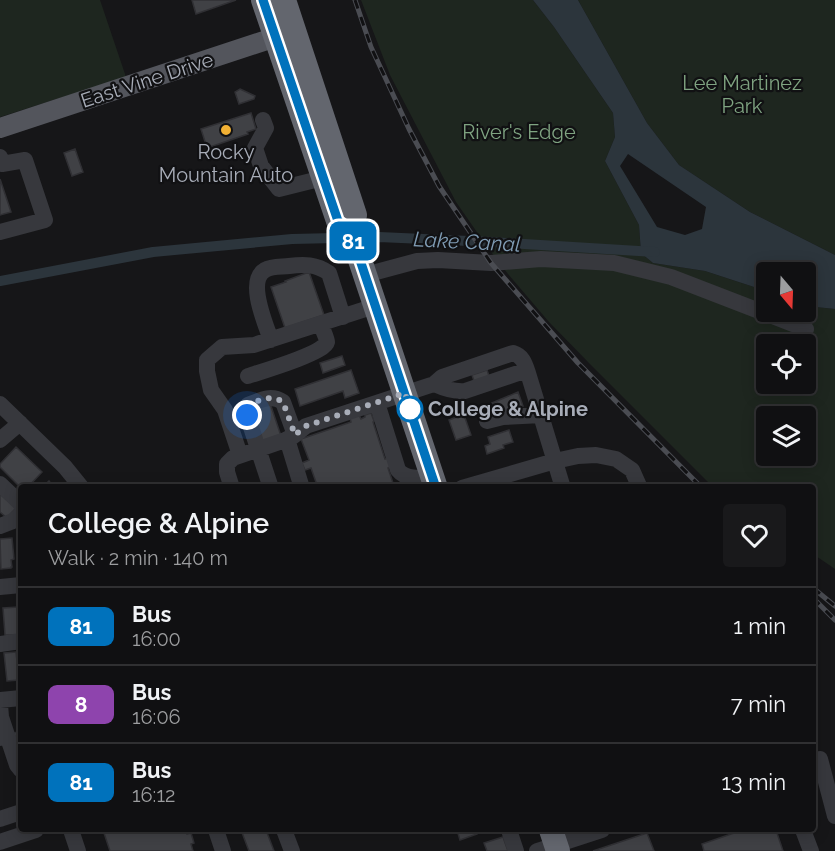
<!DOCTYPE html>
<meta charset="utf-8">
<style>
:root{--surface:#101012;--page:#19191b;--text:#f1f3f6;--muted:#9c9d9f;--line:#303032}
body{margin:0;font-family:Raleway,sans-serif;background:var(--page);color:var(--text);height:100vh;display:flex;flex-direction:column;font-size:22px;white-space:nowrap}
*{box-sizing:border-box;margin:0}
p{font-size:20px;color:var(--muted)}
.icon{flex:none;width:33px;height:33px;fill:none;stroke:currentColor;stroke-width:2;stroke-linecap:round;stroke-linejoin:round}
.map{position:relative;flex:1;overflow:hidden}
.side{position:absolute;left:18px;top:484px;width:798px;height:348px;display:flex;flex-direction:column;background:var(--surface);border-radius:6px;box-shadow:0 3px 15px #0003,0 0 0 2px var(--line)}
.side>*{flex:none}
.badge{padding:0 12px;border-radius:9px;font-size:21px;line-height:39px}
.needle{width:39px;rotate:161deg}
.controls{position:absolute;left:756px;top:262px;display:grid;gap:12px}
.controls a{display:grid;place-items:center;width:60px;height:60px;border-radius:6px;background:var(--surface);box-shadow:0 3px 15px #0003,0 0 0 2px var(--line);font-size:30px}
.you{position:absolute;width:30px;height:30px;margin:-15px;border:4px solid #fff;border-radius:50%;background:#1a73e8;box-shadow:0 0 0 9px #1a73e833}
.map>.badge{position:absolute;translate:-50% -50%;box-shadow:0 0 0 3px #fff}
.round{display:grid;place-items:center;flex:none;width:63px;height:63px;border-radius:6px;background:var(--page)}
.overview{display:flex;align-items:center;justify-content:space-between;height:102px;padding:0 30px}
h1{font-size:28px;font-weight:600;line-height:45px}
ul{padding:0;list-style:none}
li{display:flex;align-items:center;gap:18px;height:78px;padding:0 30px;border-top:2px solid var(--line)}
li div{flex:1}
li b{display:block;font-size:22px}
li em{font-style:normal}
li .badge{min-width:66px;font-weight:700;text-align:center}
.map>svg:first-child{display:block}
</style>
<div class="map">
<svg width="835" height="851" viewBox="0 0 835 851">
<rect width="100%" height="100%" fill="#161618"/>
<!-- green -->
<path fill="#1e261f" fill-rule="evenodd" d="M0,0H100L126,77L0,117Z
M361,0H533L554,27L613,113L615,137L605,161L639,225L641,253L653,263L705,271L766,291V312H806V306L835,309V569L813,554V488L713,487L588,362L549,322L508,274L488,248L456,202L390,75ZM766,345H806V384H766ZM766,417H806V456H766Z
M578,0H835V255L750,212L679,165L647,123Z"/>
<!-- water -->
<path fill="#2c353c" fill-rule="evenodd" d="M533,0H578L647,123L679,165L750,212L835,255V309L806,306V273H766V291L705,271L653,263L641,253L639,225L605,161L615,137L613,113L554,27ZM628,154L706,207L702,229L685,235L657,227L620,166Z"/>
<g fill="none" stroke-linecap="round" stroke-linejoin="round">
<!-- canal -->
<path stroke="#2c353c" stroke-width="10" d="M0,281L153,252L292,239L379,237L491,242L655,252"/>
</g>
<!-- building -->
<path fill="#404145" stroke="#303034" stroke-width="1.5" d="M192,0H236L196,14Z
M240,89L255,96L254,99L239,104L235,92Z
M251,113L256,129L247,132L248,134L207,148L201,129Z
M75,149L83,172L72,176L64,153Z
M0,179L11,212L0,215Z
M309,272L324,315L285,328L271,287L286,282L285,281Z
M342,356L345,365L323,373L320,363Z
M351,370L359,393L345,398L343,391L300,406L295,389Z
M487,370L489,376L474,381L472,375Z
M518,392L523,406L507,412L496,413L492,403Z
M270,403L282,439L262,440L252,410Z
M371,413L374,421L373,422L385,459L388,458L391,467L388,468L393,483L379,488H318L311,468L305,470L302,463L309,460L301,439L351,422L350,418L359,415L361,419L365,417V415Z
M462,415H464L471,435L456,440L449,420Z
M509,430L513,442L503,445L504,448L487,454L485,446L490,444L488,437Z
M16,447L42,472L27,488H21L0,467V464Z
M49,481L54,488H42Z
M401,482L403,488H384Z
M0,494L16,508L7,518L0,512Z
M12,538L14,559L11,560L12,567H11V568L1,569L0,539Z
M18,607L19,635H5L3,608Z
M16,652L19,680L7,681L4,653Z
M21,731V753L14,733Z
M115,830H186L187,834L191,833L194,843L191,844L193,851H110L104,833Z
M241,830H266L274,851H249Z
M457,830H476L477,834L460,840Z
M733,830H776L783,851H704L702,844L734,833Z
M647,833L654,851H593Z
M503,837L508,851H487L484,843Z"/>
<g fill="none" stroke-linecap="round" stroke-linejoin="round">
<!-- minor -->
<path stroke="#37383d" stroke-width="16" d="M263,120L266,128L255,148L261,166L279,189L323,178
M0,157L2,164L25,160L45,220L0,232
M365,275L417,261L438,260L491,263L541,259L614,263L671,277L806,329
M271,340C266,325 246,281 265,270C272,266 282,267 289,266C304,264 316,264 329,273L343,317
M527,370L465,391C455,392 443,388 434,384L442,377L513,353C523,356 525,364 528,373L563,488
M248,376C260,372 325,353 327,342C327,338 322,329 321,324
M377,403L398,470C406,480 421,478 433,477
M0,404L65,467L82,488
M487,421L503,417L542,415
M287,439L302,488
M0,440L20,423
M240,455L225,410L211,390L207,371V360L222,347L254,345L375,306
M0,484L21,504
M232,488L227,472V464L233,458L291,438L306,426L434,384
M271,488L247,415L246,410L248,405C260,400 271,394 283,402L295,435
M462,488L555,461L578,456L596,455L616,459L632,470L640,488
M0,526L13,521L21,514
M0,587L21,585
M0,644L21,641
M0,700L21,698
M0,704L1,717L7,735
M0,738L7,735L17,765L21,770
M820,759L835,816
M0,819L21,812
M71,830L78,851
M216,830L223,851
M284,830L292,851
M509,830L516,851
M803,830L811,851
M0,842L36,830
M537,851L602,830"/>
<!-- major -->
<path stroke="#53555c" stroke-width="20" d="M0,128L288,33"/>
<!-- highway -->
<path stroke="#63666e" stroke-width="24" d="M263,0L338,221L350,230L436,488
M284,0L355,215L350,230
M551,830L558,851"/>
<defs>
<path id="rail" d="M355,0L371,47L409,129L439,186L491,263L578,363L702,488
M813,588L835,606
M813,598L835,620"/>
</defs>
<!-- rail casing -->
<use href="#rail" stroke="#4a4c52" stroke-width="5"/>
<!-- rail -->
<use href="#rail" stroke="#111113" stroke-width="3" stroke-dasharray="9" stroke-linecap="butt"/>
</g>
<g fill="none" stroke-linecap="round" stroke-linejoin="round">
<defs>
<path id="line" d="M263,0L338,221L350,230L436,488"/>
</defs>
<!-- line casing -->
<use href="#line" stroke="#fff" stroke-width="14"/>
<!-- line -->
<use href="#line" stroke="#0072bc" stroke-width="9"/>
<!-- walk -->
<path stroke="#a8adb8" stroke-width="6" stroke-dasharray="0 10.8" d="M247,415L246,410L248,405C260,400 271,394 283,402L295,435L306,426L405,393L410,409"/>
</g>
<!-- markers -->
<circle fill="#f2b134" stroke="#111113" stroke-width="2" cx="226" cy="130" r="6"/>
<circle fill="#fff" stroke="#0072bc" stroke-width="3" cx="410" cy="409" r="12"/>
<g text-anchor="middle" stroke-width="4.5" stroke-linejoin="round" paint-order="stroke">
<!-- street labels -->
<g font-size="20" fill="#a8adb8" stroke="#111113">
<text transform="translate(147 80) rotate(-18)" y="7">East Vine Drive</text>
</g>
<!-- park labels -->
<g font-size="20" fill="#7fa381" stroke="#111113">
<text x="742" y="90">Lee Martinez<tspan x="742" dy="23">Park</tspan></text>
<text x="519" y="139">River's Edge</text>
</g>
<!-- poi labels -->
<g font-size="20" fill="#a8adb8" stroke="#111113">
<text x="226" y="159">Rocky<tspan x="226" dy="23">Mountain Auto</tspan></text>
</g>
<!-- stop labels -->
<g font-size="20" font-weight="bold" fill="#a8adb8" stroke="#111113" text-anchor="start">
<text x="428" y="416">College &amp; Alpine</text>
</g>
<!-- water labels -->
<g font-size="21" font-style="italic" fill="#7f9bb3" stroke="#111113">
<text transform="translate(467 242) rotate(3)" y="7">Lake Canal</text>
</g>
</g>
</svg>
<div class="controls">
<a><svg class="needle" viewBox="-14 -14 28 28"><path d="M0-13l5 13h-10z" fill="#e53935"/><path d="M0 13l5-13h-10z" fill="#9c9d9f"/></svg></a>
<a><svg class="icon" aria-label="locate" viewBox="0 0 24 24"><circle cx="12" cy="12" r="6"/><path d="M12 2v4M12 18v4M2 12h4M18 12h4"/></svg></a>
<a><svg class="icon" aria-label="layers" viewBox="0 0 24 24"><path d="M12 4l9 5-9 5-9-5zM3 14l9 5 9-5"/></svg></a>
</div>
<div class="you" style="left:247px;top:415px"></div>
<b class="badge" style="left:353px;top:241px;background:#0072bc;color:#fff">81</b>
<section class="side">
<div class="overview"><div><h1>College &amp; Alpine</h1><p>Walk · 2 min · 140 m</p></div><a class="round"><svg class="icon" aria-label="heart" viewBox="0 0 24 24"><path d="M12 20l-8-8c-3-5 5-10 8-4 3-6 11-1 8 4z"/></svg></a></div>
<ul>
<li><span class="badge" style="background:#0072bc;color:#fff">81</span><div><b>Bus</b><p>16:00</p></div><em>1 min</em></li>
<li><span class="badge" style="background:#8e44ad;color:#fff">8</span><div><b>Bus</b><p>16:06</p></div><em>7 min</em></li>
<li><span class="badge" style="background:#0072bc;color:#fff">81</span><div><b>Bus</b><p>16:12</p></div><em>13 min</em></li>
</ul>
</section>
</div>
